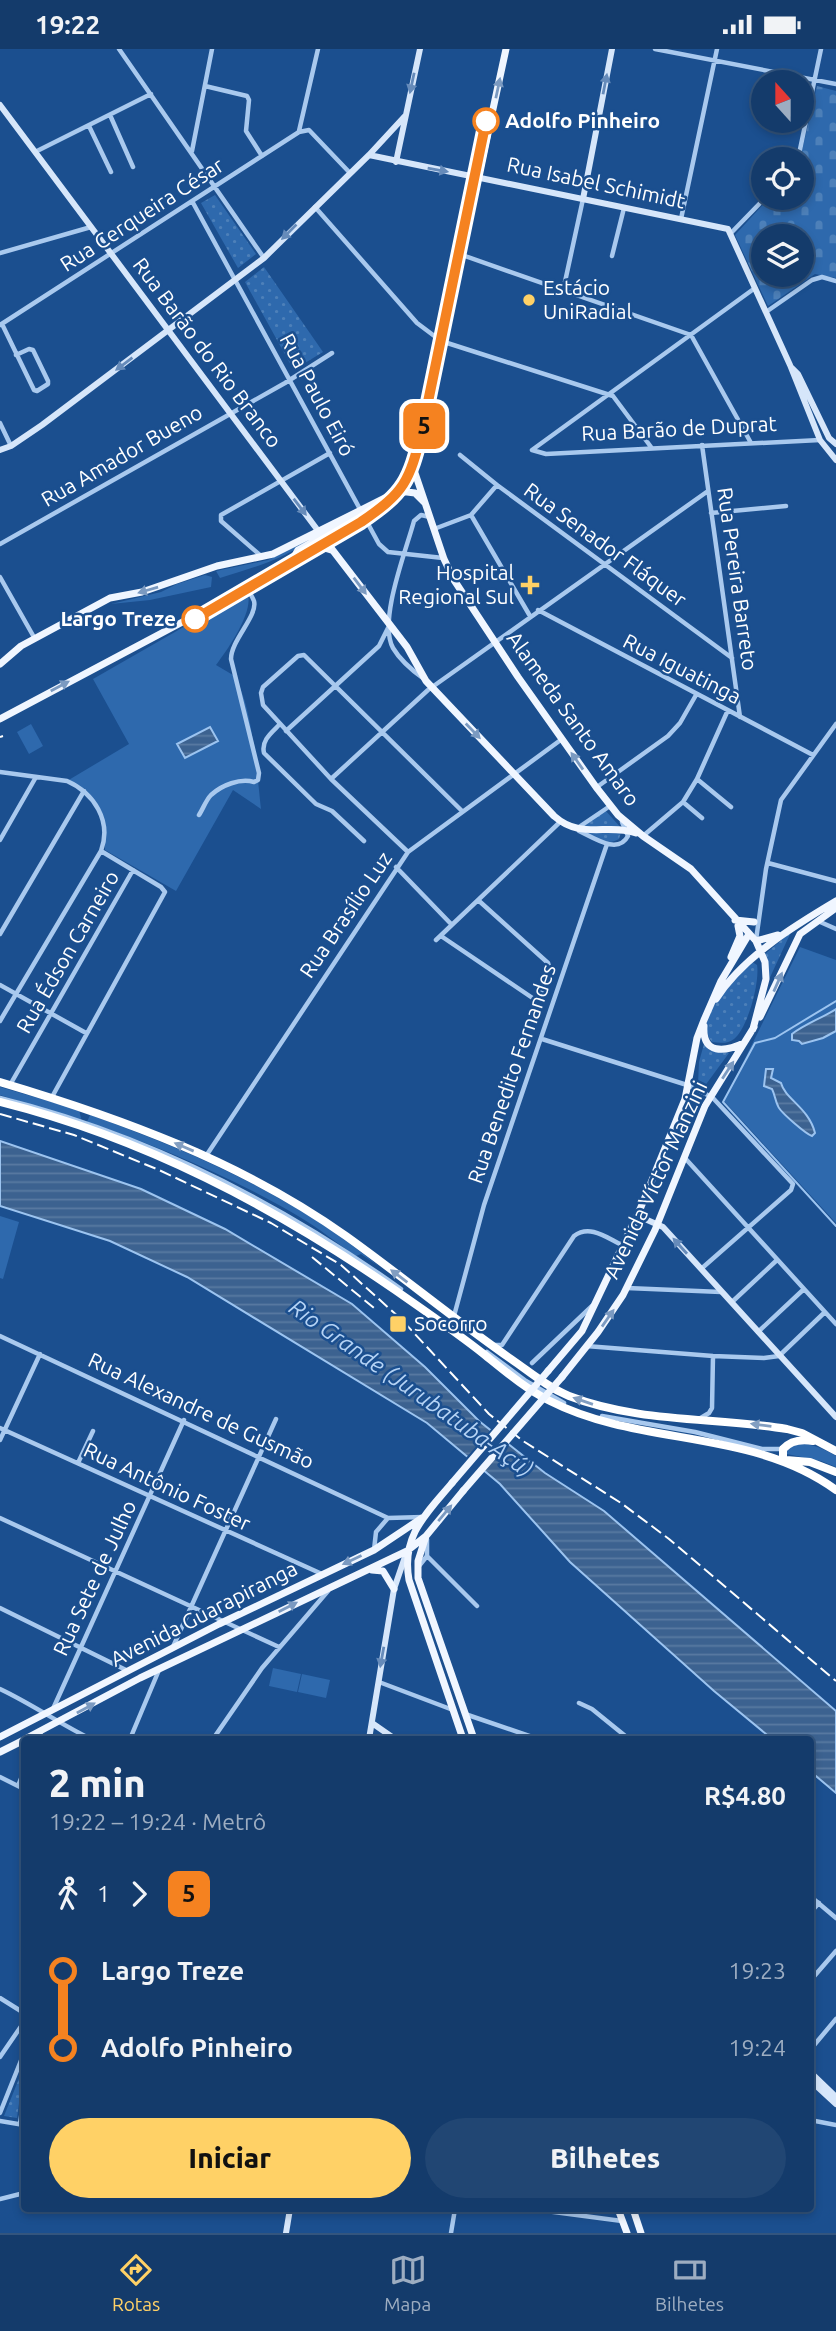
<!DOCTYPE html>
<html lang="pt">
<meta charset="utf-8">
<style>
:root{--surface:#143b6b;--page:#214673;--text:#f1f3f6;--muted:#9dadc1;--line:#33557e;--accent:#ffd166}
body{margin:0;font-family:Ubuntu,sans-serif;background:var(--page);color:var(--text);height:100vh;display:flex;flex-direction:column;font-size:26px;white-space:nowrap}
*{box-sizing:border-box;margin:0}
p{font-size:23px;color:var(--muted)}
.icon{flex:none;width:38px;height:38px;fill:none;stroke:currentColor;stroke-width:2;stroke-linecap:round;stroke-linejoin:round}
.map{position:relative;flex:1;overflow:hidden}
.side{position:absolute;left:21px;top:1687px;width:793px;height:476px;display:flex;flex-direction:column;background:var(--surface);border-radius:7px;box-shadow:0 4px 10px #0003,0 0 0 2px var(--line)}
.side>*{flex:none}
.badge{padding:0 14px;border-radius:10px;font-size:24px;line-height:46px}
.needle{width:46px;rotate:339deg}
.fabs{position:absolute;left:751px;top:21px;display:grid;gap:14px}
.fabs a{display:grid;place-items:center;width:63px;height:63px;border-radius:50%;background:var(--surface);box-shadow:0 4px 10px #0003,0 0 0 2px var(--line);font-size:35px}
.map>.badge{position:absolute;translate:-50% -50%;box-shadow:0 0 0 4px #fff}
.legs{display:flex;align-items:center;gap:10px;height:77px;padding:0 28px;font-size:23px}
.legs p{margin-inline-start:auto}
.head{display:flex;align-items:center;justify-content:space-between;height:119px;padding:0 28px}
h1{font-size:38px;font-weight:800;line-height:52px}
.action{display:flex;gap:14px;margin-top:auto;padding:14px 28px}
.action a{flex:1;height:80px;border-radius:42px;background:var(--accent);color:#111;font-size:28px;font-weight:800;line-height:80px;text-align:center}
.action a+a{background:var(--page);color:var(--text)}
ul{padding:0 28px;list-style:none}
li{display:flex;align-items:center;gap:24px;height:77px;font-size:26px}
li i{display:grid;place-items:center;width:10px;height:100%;margin:0 9px;background:currentColor}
li i::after{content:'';width:18px;height:18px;margin:-9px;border:5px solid;border-radius:50%;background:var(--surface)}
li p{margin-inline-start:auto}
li:first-child i{background:linear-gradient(#0000 50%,currentColor 0)}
li:last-child i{background:linear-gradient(currentColor 50%,#0000 0)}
.status{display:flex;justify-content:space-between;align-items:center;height:49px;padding:0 35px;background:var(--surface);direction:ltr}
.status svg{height:19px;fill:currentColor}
.tab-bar{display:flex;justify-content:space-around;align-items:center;height:98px;border-top:2px solid var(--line);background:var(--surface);font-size:19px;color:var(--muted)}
.tab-bar a{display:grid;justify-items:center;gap:4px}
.tab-bar .on{color:var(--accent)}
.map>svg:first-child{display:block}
</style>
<div class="status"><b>19:22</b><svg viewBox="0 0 49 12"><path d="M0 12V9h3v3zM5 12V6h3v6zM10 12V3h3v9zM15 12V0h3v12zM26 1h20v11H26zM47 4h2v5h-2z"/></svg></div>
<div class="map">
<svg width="836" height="2184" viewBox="0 0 836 2184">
<defs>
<pattern id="cemetery-stones" width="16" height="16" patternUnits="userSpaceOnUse" patternTransform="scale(1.75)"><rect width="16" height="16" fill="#2e69ad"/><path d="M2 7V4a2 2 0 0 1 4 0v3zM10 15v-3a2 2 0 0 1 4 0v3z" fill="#4d80b9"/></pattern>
<pattern id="park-dots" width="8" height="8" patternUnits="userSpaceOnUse" patternTransform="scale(1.75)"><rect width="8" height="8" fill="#2e69ad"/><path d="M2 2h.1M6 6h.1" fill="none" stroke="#4d80b9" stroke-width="1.8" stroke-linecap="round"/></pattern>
<pattern id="water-rules" width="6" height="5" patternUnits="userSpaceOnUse" patternTransform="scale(1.75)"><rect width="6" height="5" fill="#3c6290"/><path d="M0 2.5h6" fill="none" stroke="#597aa1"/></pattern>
</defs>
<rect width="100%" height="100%" fill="#1b4f8f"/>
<!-- grass -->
<path fill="#2e69ad" d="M311,488C289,510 250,519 220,529L216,522L268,511Z
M205,526L212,528L211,538L150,551L111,555L161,543L177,535Z
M248,545C253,564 228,600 216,616L238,629L237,632C253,664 257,724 261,760L233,741L176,842L105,801C105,763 96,754 67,732L129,695L93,630L222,556Z
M31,675L43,697L29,705L17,683Z
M800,898L836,911V1174L724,1052Z
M0,1038L79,1061L81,1069L80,1071L0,1046Z
M90,1066C167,1093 246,1127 314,1170C337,1185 359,1201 380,1218L361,1205L356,1207C339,1196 319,1179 298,1167C237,1131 160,1097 87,1073Z
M0,1167L19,1173L3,1230L0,1229Z
M794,1395C811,1394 822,1399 836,1407V1418L821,1412L787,1405V1400Z
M273,1619L301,1625L297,1643L269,1637Z
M302,1625L330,1631L326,1649L298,1643Z"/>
<!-- cemetery -->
<path fill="url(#cemetery-stones)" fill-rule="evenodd" d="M817,37L836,42V229L815,225L768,257L735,186L769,149H802L800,110ZM763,187H802V226H763Z"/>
<!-- park -->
<path fill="url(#park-dots)" d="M215,146L256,205L238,219L201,154Z
M264,218L323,303L295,320H293L245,233Z
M605,761L622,780L619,790C605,798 592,787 579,781Z
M791,883L766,937L765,905Z
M752,913L757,916C760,932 748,979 734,990C728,995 720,994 712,993C691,969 736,929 752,913Z
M704,995L709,1001L729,1004L704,1038L698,1036L699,1013Z
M24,2017L17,2069L4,2067Z"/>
<!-- water -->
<path fill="url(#water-rules)" stroke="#9cc4f0" stroke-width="2" d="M210,678L218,692L185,709L177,695Z
M836,960V982L823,989L802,995L799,992L792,991V985C805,975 822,969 836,960Z
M766,1020H773L771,1029L781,1034C785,1050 809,1059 815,1084L812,1087C806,1085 780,1063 778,1057C775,1051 775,1046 772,1040L764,1037Z
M0,1092L141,1140L225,1180L352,1255L425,1318L479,1372L545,1424L604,1462L836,1662V1744L810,1722V1690H772L714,1642L570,1513L500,1435L427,1374L187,1228L110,1192L0,1157Z"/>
<!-- pier -->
<path fill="#1b4f8f" d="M493,1378L510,1392L482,1424L465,1410Z"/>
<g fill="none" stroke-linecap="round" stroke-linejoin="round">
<!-- stream -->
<path stroke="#9cc4f0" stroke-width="2" d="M836,952L775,989L755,994L723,1053L836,1177"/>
<!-- street -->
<path stroke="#a9c9ee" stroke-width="4.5" d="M119,0L264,209
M655,0L836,35
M205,37L247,47L249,51L246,82L262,107
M110,66L133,118
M89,77L111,123
M299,82L318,0
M192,102L212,0
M35,103L151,45
M798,110L821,0
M192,152L379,495L388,503L443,509
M315,158L417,274L441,292L613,347L651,398
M681,170L717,0
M731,184L765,149
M0,204L91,178
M462,206L691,286L751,394
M612,207L624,159
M563,242L583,150
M766,263L812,231L822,228L836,232
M2,275L34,341L37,342L48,335V332L33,301L29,300L16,306
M0,276L299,83L309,81L350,124
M0,374L11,397
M702,396L740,668
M532,401L546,405L820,391
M532,401L755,239
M460,406L497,436L732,609
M711,464L786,457
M471,466L530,567
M434,480L471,466L497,436
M0,495L285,334L332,304
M261,507L221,472V466L330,404
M0,528L35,590
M538,561L813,706
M424,630C413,622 400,611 393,599C378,572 406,502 414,472L421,466L430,468
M279,676C271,684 261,692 264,704L316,755L332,762L364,792
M286,682L379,597L388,579
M0,723L67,732C94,744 112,772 101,802L161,838L165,843L52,1048
M331,730L428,641L708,442
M697,730L731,758
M597,738L668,687L680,674L696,646
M683,753L702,769
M199,766C203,760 206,751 211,746C222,736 240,729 254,733L258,731L259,724L231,610C231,591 258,567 254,552C252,547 248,541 246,536
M579,778L610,757
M579,782C594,789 618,806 628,787L622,773
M643,787L683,753L697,730L728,661
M0,791L36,728
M408,803L331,730L263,656L261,644L263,638L298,607L304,606L462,762
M768,814L836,832
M396,818L452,876
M818,872L836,880
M0,885L84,742
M441,887L534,950L539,949L551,924L548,914L478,851
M436,891L560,773
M756,891L766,820L781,751L836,675
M0,936L86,984
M0,972L101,802
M542,990L687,1036L712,1048L793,1135L791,1141L701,1220
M10,1036L133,821
M0,1049C146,1085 279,1153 401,1240
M206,1107L408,803L562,690
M684,1108L836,1275
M627,1239L721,1243
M732,1253L777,1211
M454,1267L484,1156L607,795
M758,1283L804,1240
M0,1287L388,1469
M494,1296H502L574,1187C590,1175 607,1189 622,1196
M586,1297L713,1307L764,1309L779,1307L825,1263
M487,1303L526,1332L564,1354
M532,1314L592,1257
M602,1367L695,1383L762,1400H782
M699,1370L709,1364L712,1359L713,1307
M0,1379L322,1525
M0,1391L40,1305
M78,1414L93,1382
M0,1469L279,1598
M374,1501L376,1483L388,1469L423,1468
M427,1507L477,1557
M419,1517L427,1507V1490
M0,1559L128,1622
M172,1600L276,1370
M379,1633L453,1661
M0,1640C32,1655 60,1675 91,1690
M579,1654L592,1660L629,1690
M52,1662L184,1371
M465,1665L538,1690
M39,1690L41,1683
M130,1690L159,1621
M213,1690L262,1619L328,1542
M0,1728L24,1740
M18,1737L24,1722
M810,1847L836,1869
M810,1864L819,1854
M810,1932L836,1902
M0,1949L24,1964
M810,2001L836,1970
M0,2008L24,1973
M0,2064L24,2004
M810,2071L836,2076
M0,2072L24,2076
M20,2075L24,2046
M0,2150L24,2144
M531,2160L622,2172
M451,2184L455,2160"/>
<!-- secondary -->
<path stroke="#d6e6fa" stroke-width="6" d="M0,56L319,483
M369,106L728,180L790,316L820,391L836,411
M396,113L420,0
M583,150L612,0
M792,319L798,325L829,389L836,395
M0,401L11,397L42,376L264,209L369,106L405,67
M633,1175L645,1170L663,1178L836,1368
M372,1674L395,1690
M369,1690L394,1540L407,1502
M810,2023L836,2048
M810,2031L836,2055
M286,2184L290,2160"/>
<!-- primary -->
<path stroke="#f0f6ff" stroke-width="7" d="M414,421L444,510L454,531L518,628L596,738L618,766L643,787L691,820L756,892L765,913L766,930L753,980
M399,442L415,444L424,453
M321,486L407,598L426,632L554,767C581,791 607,774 636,784
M294,508L302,507L318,497L331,501
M0,615L21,597L110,549L142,543L217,517L273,505L385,449
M0,670L205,561L294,508L298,501L400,445L410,431L417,411L506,0
M735,871L754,873
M756,892L778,886
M731,908L740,887L738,877
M716,950C743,908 794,877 836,852
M760,968L800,885L836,859
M704,977C702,1006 725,1003 744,994
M548,1322L582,1282L641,1158L685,1050L697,989L704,971L721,932L749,885
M562,1328L598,1283L623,1246L655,1181L705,1057L754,978
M452,1434C426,1465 401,1487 409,1531L463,1690
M426,1487L418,1512V1529L474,1690
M372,1521L383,1522L394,1540
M0,1688L219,1575L374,1501L422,1469
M25,1690L140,1629L407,1502L426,1487L463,1442
M0,1703L24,1691
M618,2160L627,2184
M633,2160L641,2184"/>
<!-- highway -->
<path stroke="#fff" stroke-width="8" d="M0,1033C121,1069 242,1113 346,1187C402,1227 455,1271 511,1310C530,1323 547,1338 569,1347C639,1374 714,1368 787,1380L802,1384L836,1402
M0,1053C144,1089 273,1157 395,1241C425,1262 456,1283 485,1306C506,1323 526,1340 550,1352C640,1398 751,1379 836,1441
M786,1411L810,1413L836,1423
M783,1412V1400C791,1391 802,1390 813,1392"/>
<!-- rail -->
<path stroke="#fff" stroke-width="2" stroke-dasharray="12 5" stroke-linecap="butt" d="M0,688L3,687
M0,1065L74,1086L159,1121L271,1174L341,1216L401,1270L489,1365L523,1392L621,1454L669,1490L836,1632
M312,1208L374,1259"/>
<!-- primary-bridge -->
<path stroke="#f0f6ff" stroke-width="7" d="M452,1434L548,1322
M463,1442L562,1328"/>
</g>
<!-- one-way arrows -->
<defs><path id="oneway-solid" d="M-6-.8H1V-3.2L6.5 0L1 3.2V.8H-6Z" transform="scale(1.75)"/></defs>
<g fill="#668bba">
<use href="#oneway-solid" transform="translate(412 34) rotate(102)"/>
<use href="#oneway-solid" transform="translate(605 35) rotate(-79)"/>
<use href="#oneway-solid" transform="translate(438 121) rotate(10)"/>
<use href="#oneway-solid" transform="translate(289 183) rotate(135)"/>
<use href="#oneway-solid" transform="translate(124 315) rotate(143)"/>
<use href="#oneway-solid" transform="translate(300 458) rotate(53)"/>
<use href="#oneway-solid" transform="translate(680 1197) rotate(-132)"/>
<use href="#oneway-solid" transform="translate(382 1608) rotate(100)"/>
</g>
<g fill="#7b9ac1">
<use href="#oneway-solid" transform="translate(498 39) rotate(-78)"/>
<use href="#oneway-solid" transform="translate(360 537) rotate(53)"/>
<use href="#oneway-solid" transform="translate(148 541) rotate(164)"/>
<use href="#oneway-solid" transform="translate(60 637) rotate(-28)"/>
<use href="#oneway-solid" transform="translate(473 682) rotate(46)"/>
<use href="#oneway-solid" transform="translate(577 712) rotate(-125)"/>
<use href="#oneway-solid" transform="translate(778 933) rotate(-66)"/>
<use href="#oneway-solid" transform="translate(728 1021) rotate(-57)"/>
<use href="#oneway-solid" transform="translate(608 1269) rotate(-55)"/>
<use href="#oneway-solid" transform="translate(445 1464) rotate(-50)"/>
<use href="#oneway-solid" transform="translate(352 1511) rotate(155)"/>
<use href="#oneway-solid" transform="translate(288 1558) rotate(-27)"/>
<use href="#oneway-solid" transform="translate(86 1659) rotate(-29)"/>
</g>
<g fill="#829ec1">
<use href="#oneway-solid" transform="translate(184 1098) rotate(-157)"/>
<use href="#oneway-solid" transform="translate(399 1227) rotate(-143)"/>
<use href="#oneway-solid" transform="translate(583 1352) rotate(-161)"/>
<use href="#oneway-solid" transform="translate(761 1376) rotate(-173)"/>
</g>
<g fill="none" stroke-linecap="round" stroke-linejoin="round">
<defs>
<path id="line-1" d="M195,570L361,473C405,443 409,433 422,382L486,72"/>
</defs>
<!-- line-1 casing -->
<use href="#line-1" stroke="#fff" stroke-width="16"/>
<!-- line-1 -->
<use href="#line-1" stroke="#f58220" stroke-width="10"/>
</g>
<!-- markers -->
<g fill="#fff" stroke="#f58220" stroke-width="3.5">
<circle cx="486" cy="72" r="12"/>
<circle cx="195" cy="570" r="12"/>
</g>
<g fill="#ffd166" stroke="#1b4f8f" stroke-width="2.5">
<circle cx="529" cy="251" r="7"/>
<path d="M526.5 525.5h7v7h7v7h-7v7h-7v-7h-7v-7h7z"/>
<rect x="389" y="1266" width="18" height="18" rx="3.5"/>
</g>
<g text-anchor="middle" stroke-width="5" stroke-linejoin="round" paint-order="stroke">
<!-- stop labels -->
<g font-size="21" font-weight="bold" fill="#fff" stroke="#1b4f8f" text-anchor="start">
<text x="505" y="79">Adolfo Pinheiro</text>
<text x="176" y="577" text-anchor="end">Largo Treze</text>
</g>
<!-- street labels -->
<g font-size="21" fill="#fff" stroke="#1b4f8f">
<text transform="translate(596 134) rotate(12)" y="7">Rua Isabel Schimidt</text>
<text transform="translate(142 166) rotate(-33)" y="7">Rua Cerqueira César</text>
<text transform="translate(207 304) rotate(53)" y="7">Rua Barão do Rio Branco</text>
<text transform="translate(317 346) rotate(62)" y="7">Rua Paulo Eiró</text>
<text transform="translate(679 380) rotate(-3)" y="7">Rua Barão de Duprat</text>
<text transform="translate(122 407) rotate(-30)" y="7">Rua Amador Bueno</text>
<text transform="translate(605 496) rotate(36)" y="7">Rua Senador Fláquer</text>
<text transform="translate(737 530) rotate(82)" y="7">Rua Pereira Barreto</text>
<text transform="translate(682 620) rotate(27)" y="7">Rua Iguatinga</text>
<text transform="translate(573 670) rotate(54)" y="7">Alameda Santo Amaro</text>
<text transform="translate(346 866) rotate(-56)" y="7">Rua Brasílio Luz</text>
<text transform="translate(68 903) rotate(-60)" y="7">Rua Édson Carneiro</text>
<text transform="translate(512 1025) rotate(-71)" y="7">Rua Benedito Fernandes</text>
<text transform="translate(656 1131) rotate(-65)" y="7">Avenida Víctor Manzini</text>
<text transform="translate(201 1362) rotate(25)" y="7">Rua Alexandre de Gusmão</text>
<text transform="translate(167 1438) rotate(25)" y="7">Rua Antônio Foster</text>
<text transform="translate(95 1529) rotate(-65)" y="7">Rua Sete de Julho</text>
<text transform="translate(204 1565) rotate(-27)" y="7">Avenida Guarapiranga</text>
</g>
<!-- poi labels -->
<g font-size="21" fill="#fff" stroke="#1b4f8f" text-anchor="start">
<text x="543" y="246">Estácio<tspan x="543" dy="24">UniRadial</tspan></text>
<text x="514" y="531" text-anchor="end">Hospital<tspan x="514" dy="24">Regional Sul</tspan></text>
<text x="414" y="1282">Socorro</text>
</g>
<!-- water labels -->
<g font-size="23" font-style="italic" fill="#b5d3f5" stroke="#1b4f8f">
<text transform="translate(411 1339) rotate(35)" y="8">Rio Grande (Jurubatuba-Açú)</text>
</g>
</g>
</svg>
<div class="fabs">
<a><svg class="needle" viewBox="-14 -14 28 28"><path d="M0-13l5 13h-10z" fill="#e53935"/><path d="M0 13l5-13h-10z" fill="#9dadc1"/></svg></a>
<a><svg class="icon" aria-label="locate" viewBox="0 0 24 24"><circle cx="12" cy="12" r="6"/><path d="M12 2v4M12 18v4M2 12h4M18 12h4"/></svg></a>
<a><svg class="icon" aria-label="layers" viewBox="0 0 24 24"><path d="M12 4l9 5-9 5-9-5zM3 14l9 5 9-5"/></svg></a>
</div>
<b class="badge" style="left:424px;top:377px;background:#f58220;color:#111">5</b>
<section class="side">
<div class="head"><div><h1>2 min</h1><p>19:22 – 19:24 · Metrô</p></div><b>R$4.80</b></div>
<div class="legs"><svg class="icon" aria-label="walk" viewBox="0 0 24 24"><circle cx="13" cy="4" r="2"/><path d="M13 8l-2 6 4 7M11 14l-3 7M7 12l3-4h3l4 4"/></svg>1<svg class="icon" aria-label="forward" viewBox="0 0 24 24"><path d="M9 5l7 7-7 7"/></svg><b class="badge" style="background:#f58220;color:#111">5</b></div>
<ul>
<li><i style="color:#f58220"></i><b>Largo Treze</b><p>19:23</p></li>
<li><i style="color:#f58220"></i><b>Adolfo Pinheiro</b><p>19:24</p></li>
</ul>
<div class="action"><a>Iniciar</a><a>Bilhetes</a></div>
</section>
</div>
<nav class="tab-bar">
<a class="on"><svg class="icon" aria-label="directions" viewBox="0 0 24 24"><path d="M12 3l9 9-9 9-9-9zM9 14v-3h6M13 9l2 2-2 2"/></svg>Rotas</a>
<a><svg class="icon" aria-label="map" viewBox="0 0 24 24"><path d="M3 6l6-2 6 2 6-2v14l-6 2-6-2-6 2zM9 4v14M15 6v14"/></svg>Mapa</a>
<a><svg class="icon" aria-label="tickets" viewBox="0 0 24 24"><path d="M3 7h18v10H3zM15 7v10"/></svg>Bilhetes</a>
</nav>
